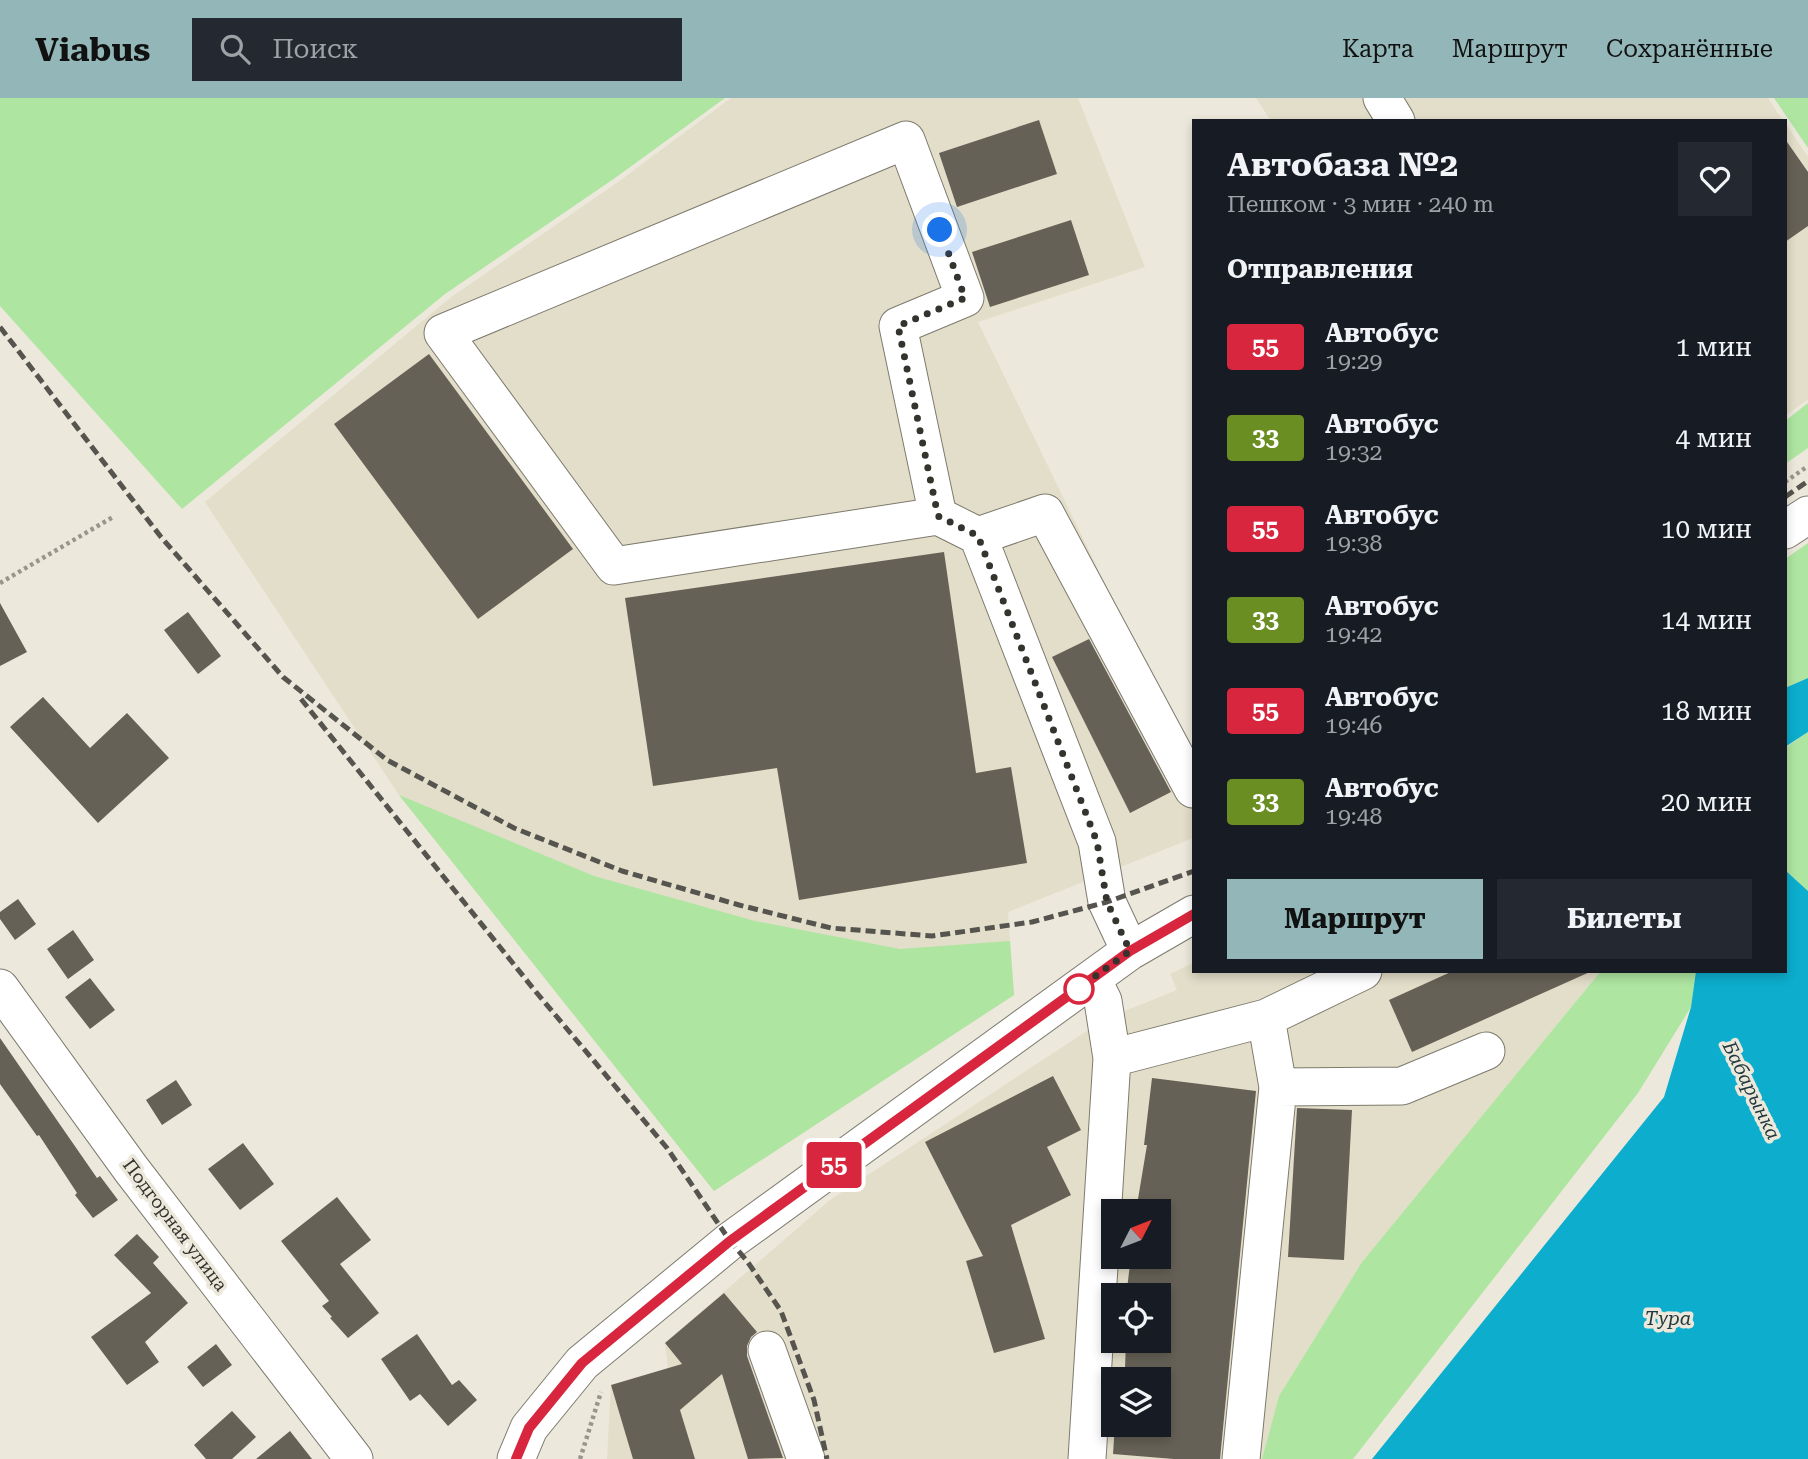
<!DOCTYPE html>
<html lang="ru">
<meta charset="utf-8">
<style>
:root{--surface:#171b24;--page:#242831;--text:#f1f3f6;--muted:#9ea1a6;--accent:#93b7b8}
body{margin:0;font-family:"Roboto Serif",serif;background:var(--page);color:var(--text);height:100vh;display:flex;flex-direction:column;font-size:26px;white-space:nowrap}
*{box-sizing:border-box;margin:0}
p{font-size:23px;color:var(--muted)}
.icon{flex:none;width:38px;height:38px;fill:none;stroke:currentColor;stroke-width:2;stroke-linecap:round;stroke-linejoin:round}
.map{position:relative;flex:1;overflow:hidden}
.details{position:absolute;left:1192px;top:21px;width:595px;height:854px;display:flex;flex-direction:column;background:var(--surface);border-radius:0px;box-shadow:0 4px 10px #0003}
.details>*{flex:none}
.badge{padding:0 14px;border-radius:5px;font-size:24px;line-height:46px}
.needle{width:46px;rotate:48deg}
.tools{position:absolute;left:1101px;top:1101px;display:grid;gap:14px}
.tools a{display:grid;place-items:center;width:70px;height:70px;border-radius:0px;background:var(--surface);box-shadow:0 4px 10px #0003;font-size:35px}
.you{position:absolute;width:35px;height:35px;margin:-18px;border:5px solid #fff;border-radius:50%;background:#1a73e8;box-shadow:0 0 0 10px #1a73e833}
.map>.badge{position:absolute;translate:-50% -50%;box-shadow:0 0 0 4px #fff}
h2{padding:0 35px;font-size:26px;line-height:63px}
.round{display:grid;place-items:center;flex:none;width:74px;height:74px;border-radius:0px;background:var(--page)}
.overview{display:flex;align-items:center;justify-content:space-between;height:119px;padding:0 35px}
h1{font-size:33px;font-weight:700;line-height:52px}
.action{display:flex;gap:14px;margin-top:auto;padding:14px 35px}
.action a{flex:1;height:80px;border-radius:0px;background:var(--accent);color:#111;font-size:28px;font-weight:700;line-height:80px;text-align:center}
.action a+a{background:var(--page);color:var(--text)}
ul{padding:0;list-style:none}
li{display:flex;align-items:center;gap:21px;height:91px;padding:0 35px}
li div{flex:1}
li b{display:block;font-size:26px}
li em{font-style:normal}
li .badge{min-width:77px;font-weight:700;text-align:center}
header{display:flex;align-items:center;gap:42px;box-sizing:border-box;height:98px;padding:0 35px;background:var(--accent);color:#111}
header strong{font-size:33px}
nav{display:flex;gap:38px;margin-inline-start:auto;font-size:24px}
.search{width:490px;height:63px;background:var(--page);display:flex;align-items:center;gap:18px;box-sizing:border-box;padding:0 24px;border-radius:0px;color:var(--muted);font-size:26px}
.map>svg:first-child{display:block}
</style>
<header>
<strong>Viabus</strong>
<div class="search"><svg class="icon" aria-label="search" viewBox="0 0 24 24"><circle cx="10" cy="10" r="6"/><path d="M15 15l6 6"/></svg>Поиск</div>
<nav><a>Карта</a><a>Маршрут</a><a>Сохранённые</a></nav>
</header>
<div class="map">
<svg width="1808" height="1361" viewBox="0 0 1808 1361">
<rect width="100%" height="100%" fill="#ece8db"/>
<!-- built -->
<path fill="#e3dec9" fill-rule="evenodd" d="M731,0H1078L1145,169L978,224L1193,667V740L1008,814L1014,897L714,1093L399,697L205,404L450,200L618,84Z
M1256,0H1768L1783,23H1271Z
M1785,25L1808,59V301L1785,318Z
M1193,865L1194,873H1601L1362,1164L1279,1298L1262,1361H607L611,1287L668,1270L665,1245L830,1102L1105,921L1177,892L1170,876ZM1113,1113H1158V1158H1113ZM1113,1197H1158V1242H1113ZM1113,1281H1158V1326H1113Z"/>
<!-- green -->
<path fill="#aee5a1" d="M0,0H725L615,80L445,196L182,411L0,208Z
M1774,0H1808V50Z
M1808,305V350L1785,366V323Z
M1808,445V580L1785,590V461Z
M1808,634V793L1785,772V650Z
M399,697L594,778L755,823L900,851L1010,843L1014,897L714,1093Z
M1601,873H1696L1691,909L1638,995L1353,1361H1262L1279,1298L1362,1164Z"/>
<!-- water -->
<path fill="#0cadcd" d="M1808,580V634L1785,649V590Z
M1785,772L1808,793V1361H1372L1664,999L1691,909L1696,873H1785Z"/>
<!-- building -->
<path fill="#656156" d="M1039,22L1057,76L957,109L939,55Z
M1785,41L1808,74V128L1785,144Z
M1071,122L1089,177L990,209L972,154Z
M429,256L573,451L478,521L334,326Z
M944,454L976,675L1011,669L1027,765L799,802L777,670L653,688L625,500Z
M0,505L27,554L0,568Z
M188,514L221,558L198,576L164,532Z
M1089,541L1171,694L1130,715L1052,559Z
M43,599L90,650L127,615L169,660L98,725L10,629Z
M18,801L36,826L15,842L0,821V814Z
M73,832L94,862L68,881L47,851Z
M1453,873H1592L1412,954L1389,902Z
M90,880L115,912L90,931L65,899Z
M0,940L97,1080L100,1078L118,1102L93,1120L75,1097L77,1095L39,1037L37,1038L0,986Z
M1053,978L1081,1032L1047,1049L1071,1097L1011,1127L1045,1241L994,1255L966,1163L983,1158L925,1044Z
M1152,980L1256,993L1220,1361H1174L1113,1356L1115,1326H1158V1273L1125,1271L1126,1242H1158V1195L1127,1191L1131,1158H1158V1110L1137,1107L1147,1047H1144Z
M176,982L192,1007L162,1027L146,1002Z
M1297,1010L1352,1012L1344,1162L1288,1159Z
M243,1045L274,1086L240,1112L208,1071Z
M337,1099L371,1142L340,1166L379,1215L348,1240L330,1220L332,1219L322,1208L329,1203L281,1143Z
M137,1136L159,1159L153,1165L188,1205L145,1244L159,1264L127,1287L91,1239L151,1195L114,1157Z
M724,1195L757,1234L751,1239L747,1248V1258L783,1360L748,1361L722,1276L680,1312L695,1361H633L611,1287L682,1266L665,1245Z
M417,1236L452,1287L459,1282L477,1302L448,1328L420,1296L410,1303L381,1261Z
M216,1246L232,1267L203,1289L187,1269Z
M232,1313L256,1339L232,1361H206L194,1347Z
M290,1333L312,1361H256Z"/>
<g fill="none" stroke-linecap="round" stroke-linejoin="round">
<defs>
<path id="minor" d="M1382,0L1396,23
M938,418L898,228L965,200L906,42L443,235L614,468L938,418L978,438
M1785,432L1808,417
M1130,853L1107,804L1097,744L978,438L1045,415L1193,691
M0,890L131,1071L354,1361
M1266,920L1363,873
M1112,960L1266,920L1278,989L1241,1361
M1278,989L1402,988L1486,953
M767,1252L806,1361
M516,1361L529,1330L582,1265L730,1143L1130,853L1194,816
M1087,1361L1112,960L1103,903L1092,881"/>
</defs>
<!-- minor casing -->
<use href="#minor" stroke="#7d7a6e" stroke-width="39"/>
<!-- path -->
<path stroke="#98958c" stroke-width="4.5" stroke-dasharray="3.5 3.5" stroke-linecap="butt" d="M1785,384L1808,368
M0,485L113,419
M580,1361L601,1294"/>
<!-- minor -->
<use href="#minor" stroke="#fff" stroke-width="37"/>
<!-- rail -->
<path stroke="#56544e" stroke-width="5" stroke-dasharray="10 5" stroke-linecap="butt" d="M0,229L161,439L283,579L387,662L514,730L622,773L739,807L831,830L932,838L1032,824L1107,804L1194,773
M1785,399L1808,383
M301,601L536,894L667,1050L730,1143L747,1163L781,1213L814,1302L827,1361"/>
</g>
<g fill="none" stroke-linecap="round" stroke-linejoin="round">
<defs>
<path id="line" d="M516,1361L529,1330L582,1265L645,1213L730,1143L1130,853L1194,816"/>
</defs>
<!-- line casing -->
<use href="#line" stroke="#fff" stroke-width="16"/>
<!-- line -->
<use href="#line" stroke="#d7263d" stroke-width="10"/>
<!-- walk -->
<path stroke="#34332e" stroke-width="7" stroke-dasharray="0 12.6" d="M940,132L965,200L898,228L938,418L978,438L1097,744L1107,804L1130,853L1069,897L1079,891"/>
</g>
<!-- markers -->
<circle fill="#fff" stroke="#d7263d" stroke-width="3.5" cx="1079" cy="891" r="14"/>
<g text-anchor="middle" stroke-width="7" stroke-linejoin="round" paint-order="stroke">
<!-- street labels -->
<g font-size="18" fill="#34332e" stroke="#ece8db">
<text transform="translate(175 1127) rotate(53)" y="6">Подгорная улица</text>
</g>
<!-- water labels -->
<g font-size="19" font-style="italic" fill="#21383e" stroke="#ece8db">
<text transform="translate(1752 992) rotate(64)" y="7">Бабарынка</text>
<text x="1668" y="1227">Тура</text>
</g>
</g>
</svg>
<div class="tools">
<a><svg class="needle" viewBox="-14 -14 28 28"><path d="M0-13l5 13h-10z" fill="#e53935"/><path d="M0 13l5-13h-10z" fill="#9ea1a6"/></svg></a>
<a><svg class="icon" aria-label="locate" viewBox="0 0 24 24"><circle cx="12" cy="12" r="6"/><path d="M12 2v4M12 18v4M2 12h4M18 12h4"/></svg></a>
<a><svg class="icon" aria-label="layers" viewBox="0 0 24 24"><path d="M12 4l9 5-9 5-9-5zM3 14l9 5 9-5"/></svg></a>
</div>
<div class="you" style="left:940px;top:132px"></div>
<b class="badge" style="left:834px;top:1067px;background:#d7263d;color:#fff">55</b>
<section class="details">
<div class="overview"><div><h1>Автобаза №2</h1><p>Пешком · 3 мин · 240 m</p></div><a class="round"><svg class="icon" aria-label="heart" viewBox="0 0 24 24"><path d="M12 20l-8-8c-3-5 5-10 8-4 3-6 11-1 8 4z"/></svg></a></div>
<h2>Отправления</h2>
<ul>
<li><span class="badge" style="background:#d7263d;color:#fff">55</span><div><b>Автобус</b><p>19:29</p></div><em>1 мин</em></li>
<li><span class="badge" style="background:#6b8e23;color:#fff">33</span><div><b>Автобус</b><p>19:32</p></div><em>4 мин</em></li>
<li><span class="badge" style="background:#d7263d;color:#fff">55</span><div><b>Автобус</b><p>19:38</p></div><em>10 мин</em></li>
<li><span class="badge" style="background:#6b8e23;color:#fff">33</span><div><b>Автобус</b><p>19:42</p></div><em>14 мин</em></li>
<li><span class="badge" style="background:#d7263d;color:#fff">55</span><div><b>Автобус</b><p>19:46</p></div><em>18 мин</em></li>
<li><span class="badge" style="background:#6b8e23;color:#fff">33</span><div><b>Автобус</b><p>19:48</p></div><em>20 мин</em></li>
</ul>
<div class="action"><a>Маршрут</a><a>Билеты</a></div>
</section>
</div>
